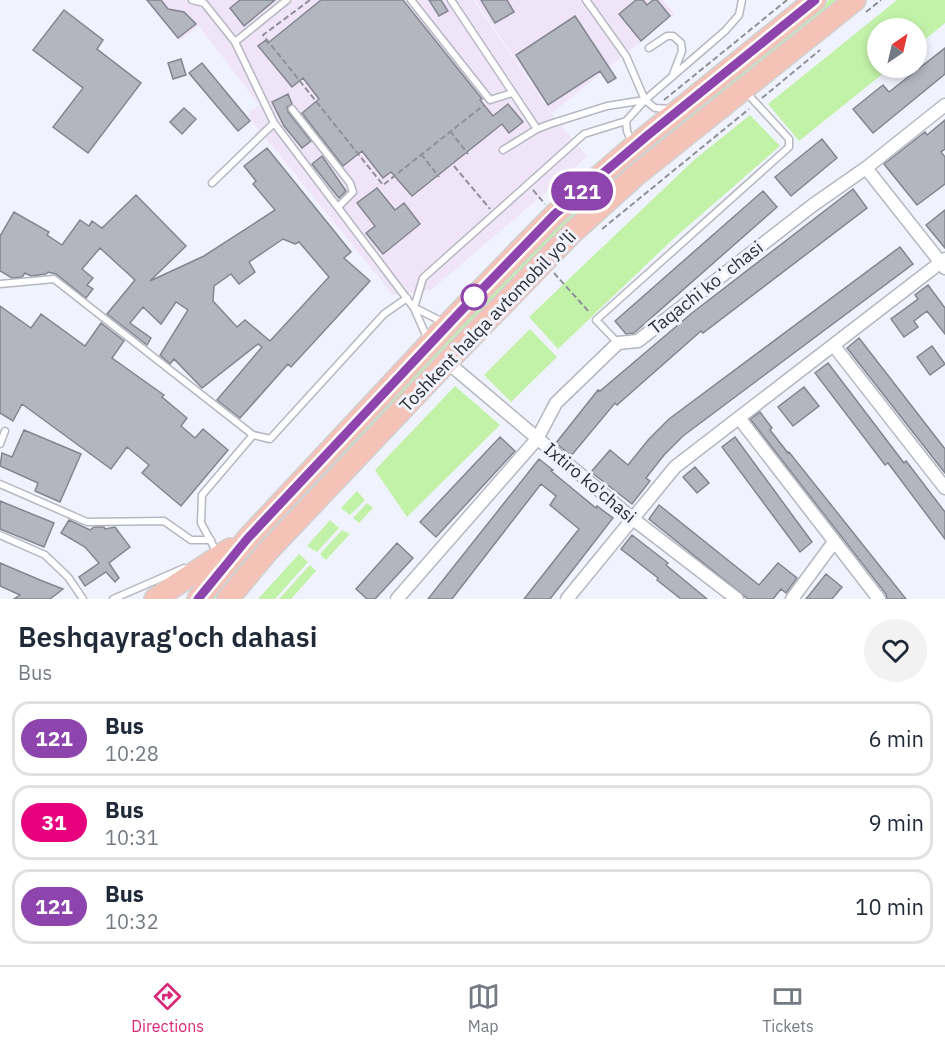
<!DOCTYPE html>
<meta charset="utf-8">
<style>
:root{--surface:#fff;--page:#f2f2f3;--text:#1f2937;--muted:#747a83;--line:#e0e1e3;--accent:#db2777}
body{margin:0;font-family:"IBM Plex Sans",sans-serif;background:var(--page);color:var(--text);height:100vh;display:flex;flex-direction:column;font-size:22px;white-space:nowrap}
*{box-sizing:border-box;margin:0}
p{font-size:20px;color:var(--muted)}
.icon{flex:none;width:33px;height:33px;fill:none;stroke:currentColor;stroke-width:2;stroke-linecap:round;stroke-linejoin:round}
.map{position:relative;height:599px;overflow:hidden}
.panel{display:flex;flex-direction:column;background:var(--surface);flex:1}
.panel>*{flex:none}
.badge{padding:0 12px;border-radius:20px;font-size:21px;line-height:39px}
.needle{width:39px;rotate:34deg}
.buttons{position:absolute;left:867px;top:18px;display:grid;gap:12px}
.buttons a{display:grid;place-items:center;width:60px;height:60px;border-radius:50%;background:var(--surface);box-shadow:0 3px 9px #0003;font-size:30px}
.map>.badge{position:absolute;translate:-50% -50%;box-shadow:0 0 0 3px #fff}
.round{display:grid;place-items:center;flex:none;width:63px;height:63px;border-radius:32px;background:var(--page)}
.summary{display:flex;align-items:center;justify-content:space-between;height:102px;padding:0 18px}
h1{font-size:28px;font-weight:600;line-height:45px}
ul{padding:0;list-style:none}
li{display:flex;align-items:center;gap:18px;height:75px;margin:0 12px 9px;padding:0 6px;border:3px solid var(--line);border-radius:18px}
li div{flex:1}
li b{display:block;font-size:22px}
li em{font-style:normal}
li .badge{min-width:66px;font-weight:700;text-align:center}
.menu{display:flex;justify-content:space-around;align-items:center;height:84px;border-top:2px solid var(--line);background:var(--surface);font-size:16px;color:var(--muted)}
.menu a{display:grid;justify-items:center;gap:3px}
.menu .active{color:var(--accent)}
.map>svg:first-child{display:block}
</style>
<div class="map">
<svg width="945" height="599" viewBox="0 0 945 599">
<rect width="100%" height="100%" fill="#f0f3fd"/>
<!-- commercial -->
<path fill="#f0e4f9" d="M145,0H473L551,113L587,157L431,290L393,295L247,115L259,105L199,26L179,41Z
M475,0H663L675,14L552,113Z"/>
<!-- green -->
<path fill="#c2f2a8" d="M829,0H838L464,330L303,499L215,599H206L321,469L539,244L638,155Z
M897,0H945V23L917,46L916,28H878V68H890L799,141L768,104Z
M750,115L780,146L672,240L558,349L529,317L694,160Z
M530,329L557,357L511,402L484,375Z
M455,386L500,425L407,517L375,470Z
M357,491L365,500L350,515L341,508Z
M367,503L373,508L359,523L353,518Z
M330,520L339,528L317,552L307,546Z
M342,530L350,534L326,560L320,554Z
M299,554L308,562L275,599H258Z
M310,565L316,571L291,599H279Z"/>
<!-- building -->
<path fill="#b3b6bf" stroke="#84868f" stroke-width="1.5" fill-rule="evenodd" d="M147,0H161L168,9L184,12L196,24L178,38Z
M240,0H275L244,26L230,8Z
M321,0H403L482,99L480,100L493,116L508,104L523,122L509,133L502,124L412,196L391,172L383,178L362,151L343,166L302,113L319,99L303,78L292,87L258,46L266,40L268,43Z
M429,0H441L448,11L439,16Z
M481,0H507L514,12L495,23Z
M636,0H643L647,5L653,0H657L670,16L641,41L619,14Z
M64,10L103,40L97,49L141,83L88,153L53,127L83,88L33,50Z
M575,16L616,78L608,83L600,71L548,105L516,55Z
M945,48V74L873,133L853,109L883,85L889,92Z
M181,59L186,75L173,79L168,63Z
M202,63L250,121L238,131L189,73Z
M288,94L292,104L287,107L288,112L311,141L302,148L284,126L272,102Z
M184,108L196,119L182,134L170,122Z
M945,120V149L941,152L945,157V184L917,205L884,164L925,132L927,135Z
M822,139L837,158L791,196L775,177Z
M267,148L351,252L344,258L370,281L291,367L288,364L240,418L217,400L262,347L258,344L202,388L174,359L170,364L160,355L188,310L176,302L161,324L143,307L130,323L151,338L147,345L107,314L135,280L100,248L82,269L93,278L87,285L93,289L86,298L56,274L48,272L46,274L31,276L25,273L22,277L12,278L0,271V236L14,212L49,232L47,235L62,245L80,220L89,226L92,221L102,228L136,195L186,246L150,281L204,256L275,210L253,184L256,181L244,166ZM283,239L295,244L299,242L329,277L270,341L245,320L237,327L213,301L214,286L231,274L239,284L255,272L249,262Z
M322,156L346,191L339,198L312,164Z
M377,188L395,210L404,203L420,224L383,254L366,233L375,226L357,203Z
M853,189L867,208L703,333L701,331L617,405L615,403L571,456L556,443L598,390L600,391L692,313Z
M763,191L777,207L634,333L626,334L615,321Z
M945,210V248L926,225Z
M900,247L913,264L683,436L664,455L646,478L650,481L632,504L591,472L610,450L628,465L649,439L669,419Z
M928,285L945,308V334L927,311L914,321L918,327L904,337L891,319L918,299L915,295Z
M0,306L31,328L41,314L85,346L101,323L124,341L112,358L164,395L162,397L187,418L181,426L195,438L203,429L228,450L181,506L142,473L149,465L127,447L111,469L22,404L13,421L0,413Z
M859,338L945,449V473L847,348Z
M932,346L945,364L930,375L917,357Z
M828,363L904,463L906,461L945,512V539L888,463L885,465L815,373Z
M804,387L819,406L793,426L778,407Z
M760,412L772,428L770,430L788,453L789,452L906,599H887L886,594L750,419Z
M24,430L81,454L60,502L35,491L38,483L0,466L2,453L12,457Z
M500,437L515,451L436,537L420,522Z
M735,437L812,542L800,552L722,447Z
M539,459L553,470L551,471L596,508L597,506L613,518L568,576L550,599H524L579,529L550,505L556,496L541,484L452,599H428Z
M695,467L709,483L697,493L683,477Z
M0,501L54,523L44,547L0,529Z
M659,505L759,585L778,563L797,578L786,593L781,589L773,599H748L649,519Z
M69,520L90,530L94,527H104L105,529L115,527L130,547L109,563L119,578L115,582L106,572L85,586L79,577L99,563L85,547L61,533Z
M632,535L668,563L666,565L707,599H681L657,580L658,578L621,549Z
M397,543L413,558L375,599H367L356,589Z
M0,563L40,580L63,589L50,599H14L20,595L0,586Z
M826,574L842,587L832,599H806Z"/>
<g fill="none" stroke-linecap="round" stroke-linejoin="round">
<defs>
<path id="service" d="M192,0L204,3L235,42L274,123L414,308L428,340
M411,0L490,100L512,93
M451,0L537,129
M586,0L626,56L645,100
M235,42L287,0
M649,48L667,36H673L681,43L682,51L672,77
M292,109L350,183L353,192L338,207
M626,121L645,100L725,31L739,15L742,0
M503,150L537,129L550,124L607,106L645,100L655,108L670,109
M212,183L274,123
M0,284L54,279L253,435
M414,308L423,278L584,134L626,121L627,131L632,144
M415,308L443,322
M618,343L596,320L789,147V139L745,91
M0,444L5,431
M0,484L87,522L164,521L191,540H211
M0,535L45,555L68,577L83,599
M215,549L201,523L202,495L253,435L270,439L384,314L407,298
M113,599L184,568"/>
<path id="minor" d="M866,168L945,268
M834,346L945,488
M447,362L633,519L737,599
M739,418L879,599
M397,599L537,439L556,403L618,343L638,341L813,205L866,168L945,105
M567,599L675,467L945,259
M792,599L834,542"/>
<path id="trunk" d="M155,599L230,549
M198,599L248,538L448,324L555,214L633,147L815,0
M228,599L267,552L447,362L573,232L635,176L855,0"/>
</defs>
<!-- service casing -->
<use href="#service" stroke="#b5b7c1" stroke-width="9"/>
<!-- minor casing -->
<use href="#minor" stroke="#b5b7c1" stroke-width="15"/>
<!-- trunk casing -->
<use href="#trunk" stroke="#d1d1d2" stroke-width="24"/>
<!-- path -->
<path stroke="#8f9197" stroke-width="2" stroke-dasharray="6 3" stroke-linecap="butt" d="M310,0L263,35L383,185L484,105
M866,12L881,0
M762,98L820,50
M664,100L787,0
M450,131L468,154
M421,154L439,177
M454,166L490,209
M533,190L545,204
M602,229L749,109
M554,273L590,313"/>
<!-- service -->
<use href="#service" stroke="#fff" stroke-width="6"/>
<!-- minor -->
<use href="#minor" stroke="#fff" stroke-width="12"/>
<!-- trunk -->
<use href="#trunk" stroke="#f4c2b7" stroke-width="21"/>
</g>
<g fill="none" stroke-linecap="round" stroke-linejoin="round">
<defs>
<path id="line" d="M198,599L248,538L461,311L555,214L648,135L815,0"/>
</defs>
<!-- line casing -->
<use href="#line" stroke="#fff" stroke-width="14"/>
<!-- line -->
<use href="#line" stroke="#8e44ad" stroke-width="9"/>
</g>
<!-- markers -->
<circle fill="#fff" stroke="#8e44ad" stroke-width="3" cx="474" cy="297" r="12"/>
<g text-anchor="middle" stroke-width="6" stroke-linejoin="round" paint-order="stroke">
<!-- street labels -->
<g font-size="18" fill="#2e2f32" stroke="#f0f3fd">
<text transform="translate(706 288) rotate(-38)" y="6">Taqachi koʻchasi</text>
<text transform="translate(488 321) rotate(-46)" y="6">Toshkent halqa avtomobil yo'li</text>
<text transform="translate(590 483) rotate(40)" y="6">Ixtiro ko'chasi</text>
</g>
</g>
</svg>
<div class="buttons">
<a><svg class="needle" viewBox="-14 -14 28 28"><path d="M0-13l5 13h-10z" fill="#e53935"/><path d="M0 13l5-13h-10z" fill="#747a83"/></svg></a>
</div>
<b class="badge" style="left:582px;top:191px;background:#8e44ad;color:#fff">121</b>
</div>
<section class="panel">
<div class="summary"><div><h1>Beshqayrag'och dahasi</h1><p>Bus</p></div><a class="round"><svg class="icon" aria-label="heart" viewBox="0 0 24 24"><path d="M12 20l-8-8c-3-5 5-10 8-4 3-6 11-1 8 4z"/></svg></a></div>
<ul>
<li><span class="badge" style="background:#8e44ad;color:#fff">121</span><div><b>Bus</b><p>10:28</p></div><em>6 min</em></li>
<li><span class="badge" style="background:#e6007e;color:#fff">31</span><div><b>Bus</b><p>10:31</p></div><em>9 min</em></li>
<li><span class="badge" style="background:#8e44ad;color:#fff">121</span><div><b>Bus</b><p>10:32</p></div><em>10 min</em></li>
</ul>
</section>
<nav class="menu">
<a class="active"><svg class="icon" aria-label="directions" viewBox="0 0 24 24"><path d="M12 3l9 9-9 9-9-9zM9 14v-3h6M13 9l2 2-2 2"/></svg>Directions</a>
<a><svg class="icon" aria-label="map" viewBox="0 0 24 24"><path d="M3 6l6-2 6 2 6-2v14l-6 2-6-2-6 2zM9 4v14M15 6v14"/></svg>Map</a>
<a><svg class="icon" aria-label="tickets" viewBox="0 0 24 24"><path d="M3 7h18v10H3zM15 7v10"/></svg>Tickets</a>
</nav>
